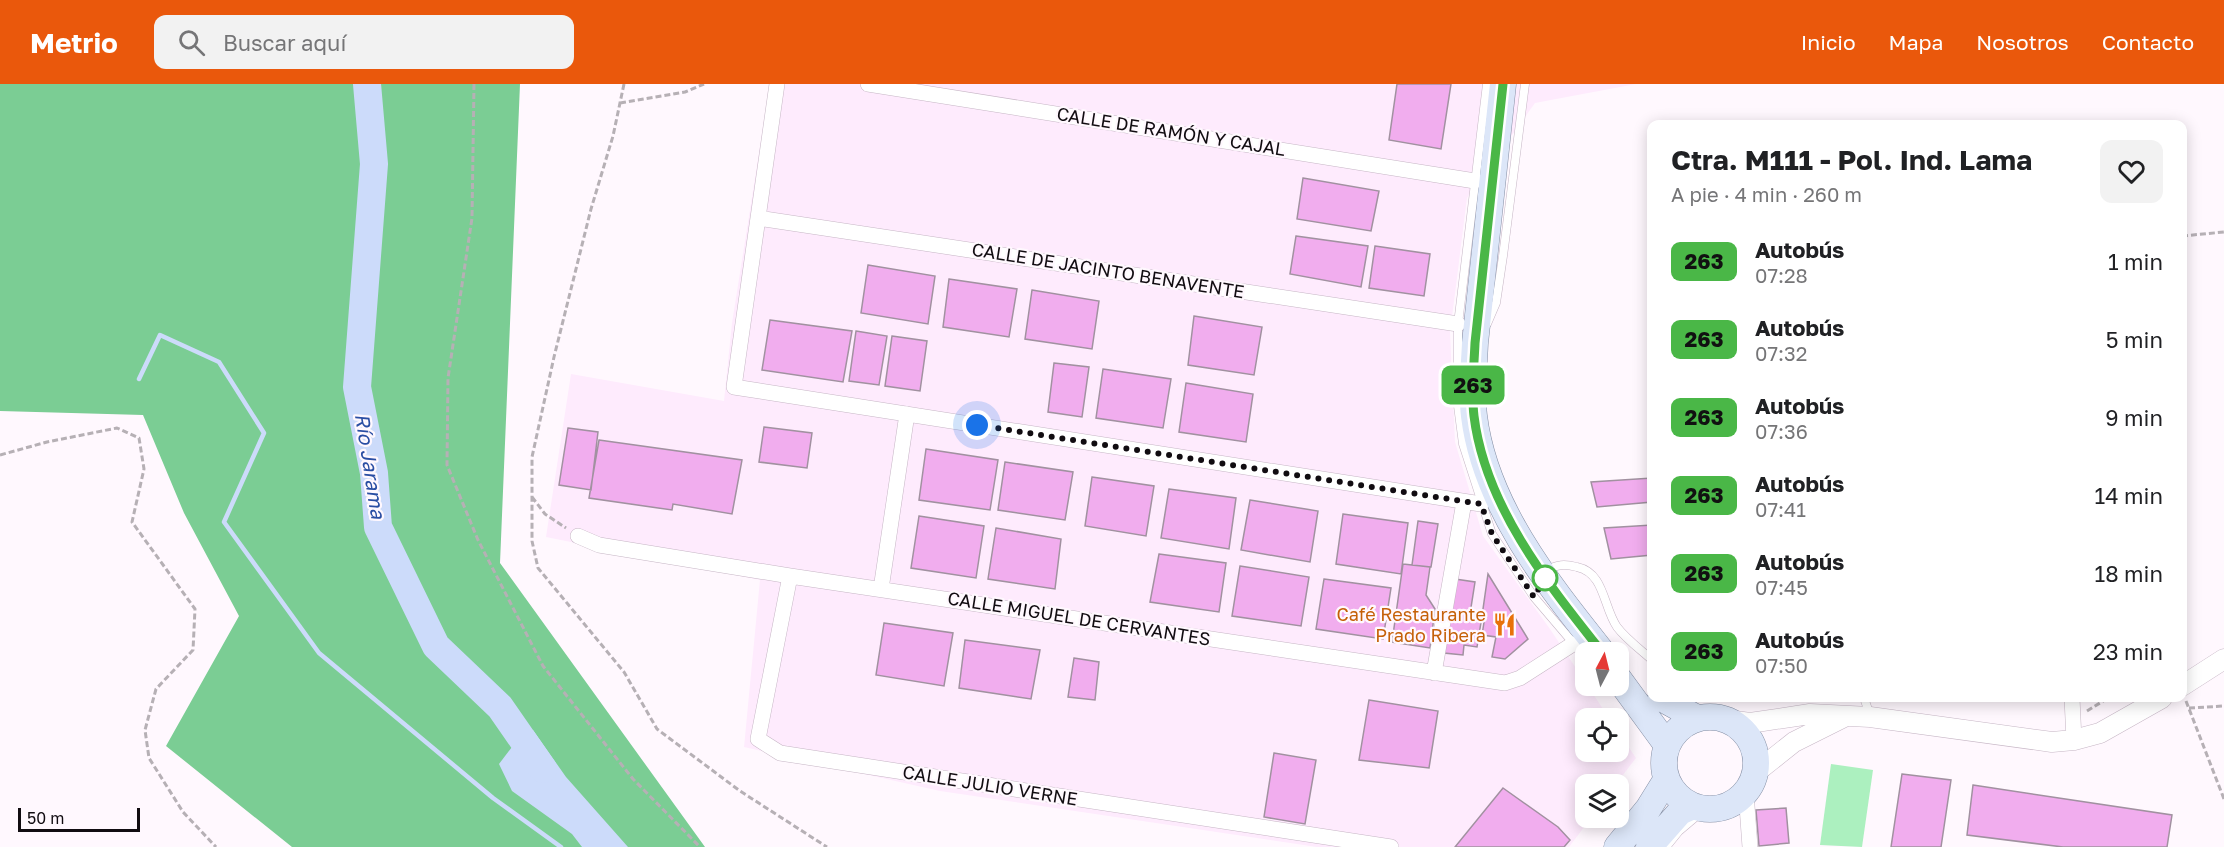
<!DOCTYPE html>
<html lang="es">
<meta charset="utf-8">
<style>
:root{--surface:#fff;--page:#f2f2f2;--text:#202124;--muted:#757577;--accent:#ea580c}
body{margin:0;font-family:"Golos Text",sans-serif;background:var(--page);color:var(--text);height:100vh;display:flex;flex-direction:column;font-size:22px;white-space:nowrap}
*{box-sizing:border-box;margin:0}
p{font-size:20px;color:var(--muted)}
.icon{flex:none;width:33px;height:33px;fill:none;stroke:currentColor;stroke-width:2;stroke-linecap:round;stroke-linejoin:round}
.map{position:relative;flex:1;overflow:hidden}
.panel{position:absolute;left:1647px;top:36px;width:540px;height:582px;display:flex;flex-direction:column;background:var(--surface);border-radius:12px;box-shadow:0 3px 15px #0003}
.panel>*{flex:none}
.badge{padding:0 12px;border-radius:9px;font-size:21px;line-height:39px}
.needle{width:39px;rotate:7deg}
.tools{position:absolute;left:1575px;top:558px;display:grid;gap:12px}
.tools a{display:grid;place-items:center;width:54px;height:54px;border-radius:12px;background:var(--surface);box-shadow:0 3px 15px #0003;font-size:30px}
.scale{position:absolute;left:18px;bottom:15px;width:122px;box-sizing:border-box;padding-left:6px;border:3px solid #110c11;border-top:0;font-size:16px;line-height:21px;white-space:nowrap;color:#110c11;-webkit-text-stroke:4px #fff8fe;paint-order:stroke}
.you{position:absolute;width:30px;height:30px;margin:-15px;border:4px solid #fff;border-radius:50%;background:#1a73e8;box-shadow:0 0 0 9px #1a73e833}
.map>.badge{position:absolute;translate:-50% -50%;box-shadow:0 0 0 3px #fff}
.round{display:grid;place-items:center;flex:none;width:63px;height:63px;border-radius:12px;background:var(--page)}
.headline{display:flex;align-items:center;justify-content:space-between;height:102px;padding:0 24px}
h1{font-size:28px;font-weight:700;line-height:45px}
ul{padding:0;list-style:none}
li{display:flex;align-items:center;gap:18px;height:78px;padding:0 24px}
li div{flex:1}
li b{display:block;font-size:22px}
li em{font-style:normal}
li .badge{min-width:66px;font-weight:700;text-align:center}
header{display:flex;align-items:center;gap:36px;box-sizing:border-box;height:84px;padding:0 30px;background:var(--accent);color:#fff}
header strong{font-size:28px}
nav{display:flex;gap:33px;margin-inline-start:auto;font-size:21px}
.search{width:420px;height:54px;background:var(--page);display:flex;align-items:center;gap:15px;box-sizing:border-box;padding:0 21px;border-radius:12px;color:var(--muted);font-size:22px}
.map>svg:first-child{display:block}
</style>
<header>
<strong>Metrio</strong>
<div class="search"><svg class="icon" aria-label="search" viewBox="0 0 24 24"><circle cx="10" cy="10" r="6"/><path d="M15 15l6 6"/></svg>Buscar aquí</div>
<nav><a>Inicio</a><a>Mapa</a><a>Nosotros</a><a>Contacto</a></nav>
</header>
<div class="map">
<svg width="2224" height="763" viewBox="0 0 2224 763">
<rect width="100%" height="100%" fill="#fff8fe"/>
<!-- built -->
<path fill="#feebfd" d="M770,0H1636L1535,19L1467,114L1450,249L1455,358L1483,452L1550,545L1609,634H1586V668H1618L1619,649L1636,674L1616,700H1586V734H1591L1569,763H1317L940,707L744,663L760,496L546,453L571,290L724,317L732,239Z"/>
<!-- green -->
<path fill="#acf0bf" d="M1831,680L1873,686L1862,763L1820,761Z"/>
<!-- forest -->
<path fill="#7bcd94" d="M0,0H520L500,479L705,763H292L166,662L239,532L184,429L143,331L0,327Z"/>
<!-- water -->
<path fill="#ccdbfa" d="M533,646L566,693L628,763H582L572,750L512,707L499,680L515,659Z"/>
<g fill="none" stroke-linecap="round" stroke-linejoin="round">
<!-- stream -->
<path stroke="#ccdbfa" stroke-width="4.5" d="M139,295L160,251L219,278L264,349L224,438L319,569L493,714L561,763"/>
<!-- river -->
<path stroke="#ccdbfa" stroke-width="28" d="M367,0L374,80L357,303L374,389L378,443L436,562L500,623L543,685"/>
</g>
<!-- building -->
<path fill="#f1adee" stroke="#a191a0" stroke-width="1.5" d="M1397,0H1451L1441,65L1389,56Z
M1303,94L1379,107L1371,147L1297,135Z
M1296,152L1368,162L1361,203L1290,190Z
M1375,162L1430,170L1424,212L1369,204Z
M868,181L935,192L928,240L861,229Z
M949,195L1017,205L1009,253L943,243Z
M1032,206L1099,217L1092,265L1025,255Z
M1194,232L1262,243L1254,291L1188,281Z
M770,236L852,247L843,298L762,286Z
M856,247L887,252L879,301L849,297Z
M892,252L927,257L920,307L885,302Z
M1054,279L1089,283L1082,333L1048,328Z
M1103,285L1171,295L1163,344L1096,334Z
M1186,299L1253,310L1246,358L1179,348Z
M764,343L812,349L807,384L759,378Z
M568,344L598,348L591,406L559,401Z
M599,356L742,376L732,430L673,420L672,426L589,414Z
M926,365L998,376L990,426L919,416Z
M1005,378L1073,388L1065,436L998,426Z
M1092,393L1154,402L1146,452L1085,442Z
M1652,394V418L1597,423L1591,398Z
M1169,405L1236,414L1229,465L1161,454Z
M1250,416L1318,427L1310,478L1241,466Z
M1343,430L1408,439L1401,490L1336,480Z
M919,432L984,442L976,494L911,484Z
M1418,437L1438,440L1431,483L1412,481Z
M1652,441V471L1611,475L1604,444Z
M996,444L1061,455L1055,505L988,495Z
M1159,470L1226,479L1219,528L1150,518Z
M1403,480L1430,483L1426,511L1435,525L1430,564L1392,558Z
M1240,482L1309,493L1301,542L1232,532Z
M1488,490L1528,555L1505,575L1492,573L1496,553L1482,551L1485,532H1482Z
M1324,495L1391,504L1383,555L1316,545Z
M1455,495L1475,498L1470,530L1482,532L1477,563L1464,561L1463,571L1444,569Z
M884,539L953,549L944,602L876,591Z
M965,556L1040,566L1031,615L959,604Z
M1074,574L1099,578L1095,616L1068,613Z
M1369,616L1438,627L1429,684L1359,676Z
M1274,669L1316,676L1305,740L1264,733Z
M1902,690L1951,696L1941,763H1891Z
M1973,701L2172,731L2167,763H2063L1967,751Z
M1503,704L1558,743L1570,756L1564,763H1455Z
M1786,724L1789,759L1759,762L1756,726Z"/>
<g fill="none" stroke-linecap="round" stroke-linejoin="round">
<defs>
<path id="service" d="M1487,0L1458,240V322L1463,360L1492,450L1534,513L1586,574
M1487,240L1496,219L1503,172L1525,0
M1546,487C1557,480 1565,480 1577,483C1605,489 1603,523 1617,543C1626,555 1641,566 1652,576
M1864,614L1870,631
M1666,763L1679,747L1705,725"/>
<path id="minor" d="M777,0L734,303L1481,420
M868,0L1475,97
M758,134L1458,240
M578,452L599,461L790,492L1505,599L1520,594L1573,560
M790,492L758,655L780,669L1391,763
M881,505L907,330
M1434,589L1464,418
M2072,614L2074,656
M1746,708L1750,763"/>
<path id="tertiary" d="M2182,602L2224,575
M1728,636L1750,639L1810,630L1870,633L2052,658L2074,656L2100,649L2162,614
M1755,689L1794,658L1844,633"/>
<path id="primary" d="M1503,0L1475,259C1474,283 1471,308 1474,332C1485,422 1548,500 1602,568
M1618,594L1667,661
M1661,614L1697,634
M1664 679a46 46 0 1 1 92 0a46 46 0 1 1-92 0Z
M1617,763L1648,725L1666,696
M1649,763L1680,728L1691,723"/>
</defs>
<!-- service casing -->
<use href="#service" stroke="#c6b6c5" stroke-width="9"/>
<!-- minor casing -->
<use href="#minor" stroke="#c6b6c5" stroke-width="16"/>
<!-- tertiary casing -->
<use href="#tertiary" stroke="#c6b6c5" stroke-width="21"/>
<!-- primary casing -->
<use href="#primary" stroke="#858fa4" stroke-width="27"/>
<!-- path -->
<path stroke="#b6b0b5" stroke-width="3" stroke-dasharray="6 3" stroke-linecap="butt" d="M474,0L472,134L448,294L447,381L478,456L543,582L633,695L700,763
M624,0L613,52L591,125L554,273L532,373V457L538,484L624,588L657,645L740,707L827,763
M620,19L685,8L704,0
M2182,152L2224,148
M0,371L47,358L117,344L139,354L144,385L132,438L195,525L193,566L156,605L145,646L149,674L183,728L216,763
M532,413L545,430L566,444
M2186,617L2224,715
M2189,624L2224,622
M2087,627L2108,614"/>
<!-- service -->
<use href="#service" stroke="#fff" stroke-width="8"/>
<!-- minor -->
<use href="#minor" stroke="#fff" stroke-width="15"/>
<!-- tertiary -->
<use href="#tertiary" stroke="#fff" stroke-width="20"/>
<!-- primary -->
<use href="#primary" stroke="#dce6f8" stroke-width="26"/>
</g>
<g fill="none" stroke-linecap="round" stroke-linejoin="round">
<defs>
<path id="line" d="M1503,0L1475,259C1474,283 1471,308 1474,332C1485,422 1548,500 1602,568"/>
</defs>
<!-- line casing -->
<use href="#line" stroke="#fff" stroke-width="14"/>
<!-- line -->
<use href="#line" stroke="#4ab747" stroke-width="9"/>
<!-- walk -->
<path stroke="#110c11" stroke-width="6" stroke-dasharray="0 10.8" d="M977,341L1481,420L1492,450L1534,513L1545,494"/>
</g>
<!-- icons -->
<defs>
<symbol id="restaurant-bare" viewBox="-9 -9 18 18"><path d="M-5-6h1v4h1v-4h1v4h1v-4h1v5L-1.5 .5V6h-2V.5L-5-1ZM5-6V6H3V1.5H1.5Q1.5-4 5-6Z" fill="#e8710a" stroke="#fff8fe" stroke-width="2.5" paint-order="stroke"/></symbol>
</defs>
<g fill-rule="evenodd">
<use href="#restaurant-bare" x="1488" y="524" width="33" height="33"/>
</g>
<!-- markers -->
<circle fill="#fff" stroke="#4ab747" stroke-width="3" cx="1545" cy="494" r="12"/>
<g text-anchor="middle" stroke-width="4.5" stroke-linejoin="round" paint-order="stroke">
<!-- street labels -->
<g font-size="18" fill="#110c11" stroke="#fff8fe">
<text transform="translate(1171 48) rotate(9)" y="6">CALLE DE RAMÓN Y CAJAL</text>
<text transform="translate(1108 187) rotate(9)" y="6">CALLE DE JACINTO BENAVENTE</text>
<text transform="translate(1079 535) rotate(9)" y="6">CALLE MIGUEL DE CERVANTES</text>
<text transform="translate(990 702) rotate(9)" y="6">CALLE JULIO VERNE</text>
</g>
<!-- food labels -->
<g font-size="18" fill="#c56008" stroke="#fff8fe" text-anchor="end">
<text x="1486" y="537">Café Restaurante<tspan x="1486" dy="21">Prado Ribera</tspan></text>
</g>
<!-- water labels -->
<g font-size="20" font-style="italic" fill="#294da3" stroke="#fff8fe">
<text transform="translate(370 382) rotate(81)" y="7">Río Jarama</text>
</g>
</g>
</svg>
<div class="tools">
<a><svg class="needle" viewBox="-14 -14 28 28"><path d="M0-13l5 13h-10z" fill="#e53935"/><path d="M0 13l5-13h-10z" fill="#757577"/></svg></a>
<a><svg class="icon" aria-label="locate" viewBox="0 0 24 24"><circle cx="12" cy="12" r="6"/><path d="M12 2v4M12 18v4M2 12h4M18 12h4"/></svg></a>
<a><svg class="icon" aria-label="layers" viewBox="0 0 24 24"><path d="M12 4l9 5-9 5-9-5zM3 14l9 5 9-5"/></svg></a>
</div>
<div class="scale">50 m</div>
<div class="you" style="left:977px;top:341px"></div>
<b class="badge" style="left:1473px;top:301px;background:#4ab747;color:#111">263</b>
<section class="panel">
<div class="headline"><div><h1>Ctra. M111 - Pol. Ind. Lama</h1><p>A pie · 4 min · 260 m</p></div><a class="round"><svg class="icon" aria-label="heart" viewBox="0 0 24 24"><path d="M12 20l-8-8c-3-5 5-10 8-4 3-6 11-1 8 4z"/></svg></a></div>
<ul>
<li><span class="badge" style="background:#4ab747;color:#111">263</span><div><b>Autobús</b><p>07:28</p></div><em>1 min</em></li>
<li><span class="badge" style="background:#4ab747;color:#111">263</span><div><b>Autobús</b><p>07:32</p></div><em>5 min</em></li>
<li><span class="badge" style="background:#4ab747;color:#111">263</span><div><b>Autobús</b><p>07:36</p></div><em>9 min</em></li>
<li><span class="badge" style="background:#4ab747;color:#111">263</span><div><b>Autobús</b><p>07:41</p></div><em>14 min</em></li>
<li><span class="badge" style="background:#4ab747;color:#111">263</span><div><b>Autobús</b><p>07:45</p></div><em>18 min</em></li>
<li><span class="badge" style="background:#4ab747;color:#111">263</span><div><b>Autobús</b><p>07:50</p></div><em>23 min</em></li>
</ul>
</section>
</div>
